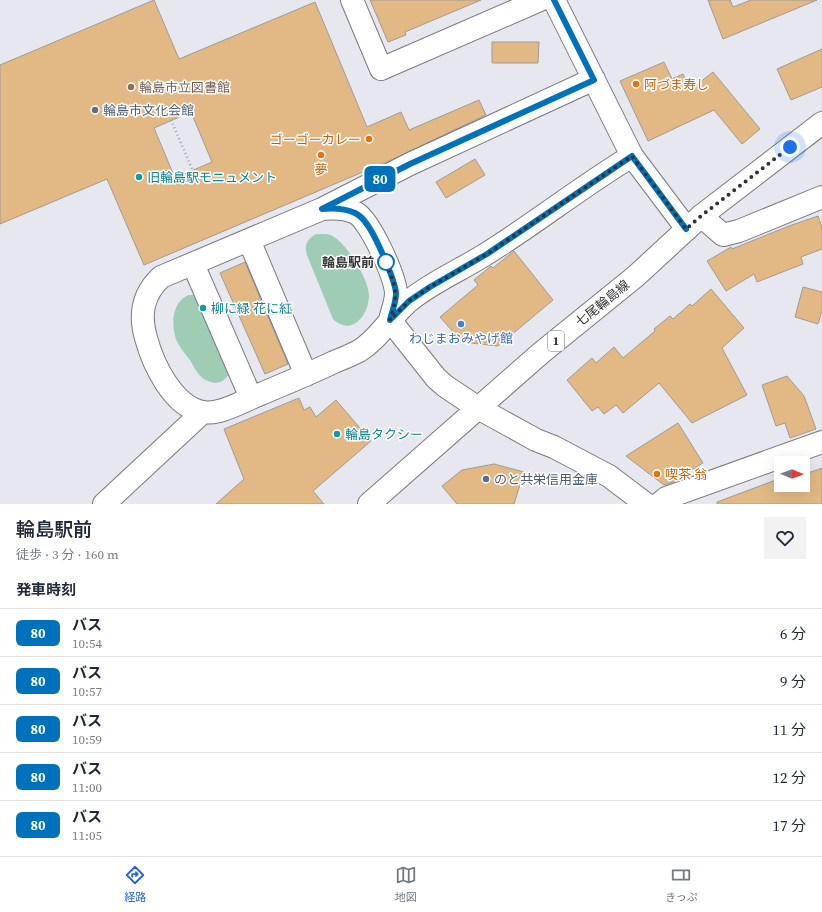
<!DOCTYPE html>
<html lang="ja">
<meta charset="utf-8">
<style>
:root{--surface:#fff;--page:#f2f2f3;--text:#1f2937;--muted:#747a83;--line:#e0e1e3;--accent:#2563eb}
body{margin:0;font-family:"Source Serif 4","Noto Sans JP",serif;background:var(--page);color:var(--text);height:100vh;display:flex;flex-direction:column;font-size:15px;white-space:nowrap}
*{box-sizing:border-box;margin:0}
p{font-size:13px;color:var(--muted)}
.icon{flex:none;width:22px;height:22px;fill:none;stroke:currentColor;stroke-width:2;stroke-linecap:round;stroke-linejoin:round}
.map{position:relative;height:504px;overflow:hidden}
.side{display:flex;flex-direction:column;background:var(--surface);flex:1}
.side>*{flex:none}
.badge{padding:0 8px;border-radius:6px;font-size:14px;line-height:26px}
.needle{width:26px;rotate:91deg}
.buttons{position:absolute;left:774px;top:456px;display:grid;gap:8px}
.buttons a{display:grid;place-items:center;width:36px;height:36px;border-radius:0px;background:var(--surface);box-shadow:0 4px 16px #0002;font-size:20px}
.you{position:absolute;width:20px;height:20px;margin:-10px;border:3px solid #fff;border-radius:50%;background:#1a73e8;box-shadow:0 0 0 6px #1a73e833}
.map>.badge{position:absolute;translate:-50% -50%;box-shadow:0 0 0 2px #fff}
h2{padding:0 16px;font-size:15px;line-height:36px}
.round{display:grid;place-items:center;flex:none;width:42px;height:42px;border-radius:0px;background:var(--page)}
.summary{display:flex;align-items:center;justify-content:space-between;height:68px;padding:0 16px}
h1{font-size:19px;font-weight:600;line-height:30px}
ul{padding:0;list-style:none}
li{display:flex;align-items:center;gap:12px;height:48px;padding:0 16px;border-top:1px solid var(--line)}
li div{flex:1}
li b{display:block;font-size:15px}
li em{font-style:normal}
li .badge{min-width:44px;font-weight:700;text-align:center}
.menu{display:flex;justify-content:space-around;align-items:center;height:56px;border-top:1px solid var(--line);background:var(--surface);font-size:11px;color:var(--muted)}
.menu a{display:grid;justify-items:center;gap:2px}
.menu .active{color:var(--accent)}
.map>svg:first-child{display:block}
</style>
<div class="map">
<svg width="822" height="504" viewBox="0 0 822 504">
<rect width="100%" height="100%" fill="#e7e7f0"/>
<!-- green -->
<path fill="#9eccb4" d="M316,234C323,234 329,233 334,237C348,246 368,278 369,295C369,315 352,337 333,319L307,255C304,245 307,239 316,234Z
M188,295H195L229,374C224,382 217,385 208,381C199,378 194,367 190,360C185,354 179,346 176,339C171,323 172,303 188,295Z"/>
<!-- building -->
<path fill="#e2b985" stroke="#a09a94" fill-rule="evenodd" d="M154,0L179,59L315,2L367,127L401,112L409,130L479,100L486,115L391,160L144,265L107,179L0,224V65ZM191,112L212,162L175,178L154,128Z
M370,0H481L405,32L406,35L388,42Z
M708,0H730L733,7L751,0H817L723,39Z
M492,42H539L538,63H492Z
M822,49V87L791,100L777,69Z
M664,62L672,79L683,74L690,90L713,72L760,129L742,144L714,110L648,141L620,81Z
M475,159L485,175L446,198L436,182Z
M818,216L822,228V249L801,257L803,264L757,282L754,274L726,291L707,261L731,247L732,249L789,226Z
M514,251L553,300L498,346L462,342L440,317L478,285L474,280L491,266L493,268Z
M245,262L288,364L265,374L220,273Z
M803,287L822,292V311L818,324L795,317Z
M711,289L744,328L722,348L747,395L692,423L659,383L623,413L616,405L604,414L598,407L592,411L567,380L592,358L596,363L614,347L623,358L655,331L654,329L670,316L673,319L690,304L692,306Z
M787,376L804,396L816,429L790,438L785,423L776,426L762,385Z
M299,398L304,410L310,407L316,417L336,400L371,441L313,491L324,504H216L244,479L224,429Z
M678,423L703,463L673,482L664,485L626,456Z
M494,464L524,472L514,504H457L442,486L462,470Z
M822,468V504H717V502L781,478V485H803V475Z"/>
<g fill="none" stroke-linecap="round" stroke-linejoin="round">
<defs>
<path id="minor" d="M352,0L381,69L540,0
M554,0L632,156L687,229
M594,79L410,164L322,209L161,277C143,294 139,314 146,338C153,364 173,407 203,412C207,413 215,412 219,411C232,408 250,398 263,393C287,383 311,373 334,362C342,359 351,355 359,351C379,339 391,316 409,301C432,282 461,270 486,254C536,223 582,186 632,156
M322,209C334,208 345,208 356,213C370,221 395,276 396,293C396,302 392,311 390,320
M701,216L723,235L739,231L822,197
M249,240L306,375
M193,264L251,398
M390,320L436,378L445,386L478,408L536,440L554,447L609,476L646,504
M104,504L203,412
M659,504L666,498L822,442"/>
<path id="major" d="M369,504L541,353L636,276L701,216L822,123"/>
</defs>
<!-- minor casing -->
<use href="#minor" stroke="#797880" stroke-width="24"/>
<!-- major casing -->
<use href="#major" stroke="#797880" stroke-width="24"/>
<!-- path -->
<path stroke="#9e9ea4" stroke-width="2.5" stroke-dasharray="1 3" stroke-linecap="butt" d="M171,120L193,171"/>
<!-- minor -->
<use href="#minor" stroke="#fff" stroke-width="22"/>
<!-- major -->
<use href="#major" stroke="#fff" stroke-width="22"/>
</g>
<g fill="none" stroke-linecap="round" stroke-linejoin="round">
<defs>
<path id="line" d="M554,0L594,80L410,164L322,209C333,208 344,208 355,213C359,215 364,220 366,223C375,234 395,280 396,293C396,303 392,311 390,320L409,301L430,287L487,254L632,156L686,229"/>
</defs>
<!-- line casing -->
<use href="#line" stroke="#fff" stroke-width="9"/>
<!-- line -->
<use href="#line" stroke="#0072bc" stroke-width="6"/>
<!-- walk -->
<path stroke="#333336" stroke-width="4" stroke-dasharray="0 7.2" d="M386,262L384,260C396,286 399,292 390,320L409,301L430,287L487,254L632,156L686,229L701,216L790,147"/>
</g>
<!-- markers -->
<g fill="#e8710a" stroke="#fff" stroke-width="1.5">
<circle cx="636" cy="84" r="4"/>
<circle cx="369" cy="139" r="4"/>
<circle cx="321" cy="155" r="4"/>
<circle cx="657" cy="474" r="4"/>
</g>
<circle fill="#8d6e63" stroke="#fff" stroke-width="1.5" cx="131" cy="87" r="4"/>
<g fill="#5c6f8a" stroke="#fff" stroke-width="1.5">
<circle cx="95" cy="110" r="4"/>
<circle cx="486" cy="479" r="4"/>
</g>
<g fill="#0f9aa8" stroke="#fff" stroke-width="1.5">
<circle cx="139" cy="177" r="4"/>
<circle cx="203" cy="308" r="4"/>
<circle cx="337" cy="434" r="4"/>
</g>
<circle fill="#fff" stroke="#0072bc" stroke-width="2" cx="386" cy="262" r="8"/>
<circle fill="#3f7fe0" stroke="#fff" stroke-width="1.5" cx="461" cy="324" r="4"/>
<g text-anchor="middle" stroke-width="3" stroke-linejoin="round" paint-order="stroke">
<!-- shield labels -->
<rect fill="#fff" stroke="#707072" stroke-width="1" x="548" y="331" width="16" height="20" rx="3"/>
<g font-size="12" font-weight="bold" fill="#333336">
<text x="556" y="345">1</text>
</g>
<!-- food labels -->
<g font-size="13" fill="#c56008" stroke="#fff" text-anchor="start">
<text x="644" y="89">阿づま寿し</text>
<text x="361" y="144" text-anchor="end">ゴーゴーカレー</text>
<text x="321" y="174" text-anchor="middle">夢</text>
<text x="665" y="479">喫茶 翁</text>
</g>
<!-- education labels -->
<g font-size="13" fill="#785e54" stroke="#fff" text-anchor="start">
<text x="139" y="92">輪島市立図書館</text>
</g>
<!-- service labels -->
<g font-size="13" fill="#4e5e75" stroke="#fff" text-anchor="start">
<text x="103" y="115">輪島市文化会館</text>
<text x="494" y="484">のと共栄信用金庫</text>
</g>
<!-- culture labels -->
<g font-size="13" fill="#0d838f" stroke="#fff" text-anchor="start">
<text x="147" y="182">旧輪島駅モニュメント</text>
<text x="211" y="313">柳に緑 花に紅</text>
<text x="345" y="439">輪島タクシー</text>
</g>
<!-- stop labels -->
<g font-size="13" font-weight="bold" fill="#333336" stroke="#fff" text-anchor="end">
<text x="374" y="267">輪島駅前</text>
</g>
<!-- street labels -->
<g font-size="13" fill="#333336" stroke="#fff">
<text transform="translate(602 303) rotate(-39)" y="5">七尾輪島線</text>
</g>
<!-- shop labels -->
<g font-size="13" fill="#366cbe" stroke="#fff">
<text x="461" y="343">わじまおみやげ館</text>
</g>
</g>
</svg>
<div class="buttons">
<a><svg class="needle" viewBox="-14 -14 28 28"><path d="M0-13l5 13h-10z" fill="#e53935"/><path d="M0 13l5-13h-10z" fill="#747a83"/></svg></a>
</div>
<div class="you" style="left:790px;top:147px"></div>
<b class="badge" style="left:380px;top:179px;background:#0072bc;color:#fff">80</b>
</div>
<section class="side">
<div class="summary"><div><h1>輪島駅前</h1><p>徒歩 · 3 分 · 160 m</p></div><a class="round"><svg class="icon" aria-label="heart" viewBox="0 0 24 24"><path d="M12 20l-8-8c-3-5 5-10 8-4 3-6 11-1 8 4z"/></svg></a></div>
<h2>発車時刻</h2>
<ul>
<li><span class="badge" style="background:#0072bc;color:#fff">80</span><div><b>バス</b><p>10:54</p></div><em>6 分</em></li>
<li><span class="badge" style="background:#0072bc;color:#fff">80</span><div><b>バス</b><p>10:57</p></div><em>9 分</em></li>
<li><span class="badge" style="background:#0072bc;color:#fff">80</span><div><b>バス</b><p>10:59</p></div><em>11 分</em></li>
<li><span class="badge" style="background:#0072bc;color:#fff">80</span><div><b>バス</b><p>11:00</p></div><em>12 分</em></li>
<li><span class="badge" style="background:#0072bc;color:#fff">80</span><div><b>バス</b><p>11:05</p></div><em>17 分</em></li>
</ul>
</section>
<nav class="menu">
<a class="active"><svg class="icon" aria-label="directions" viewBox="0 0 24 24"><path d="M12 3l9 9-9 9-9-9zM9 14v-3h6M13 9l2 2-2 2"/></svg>経路</a>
<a><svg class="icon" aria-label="map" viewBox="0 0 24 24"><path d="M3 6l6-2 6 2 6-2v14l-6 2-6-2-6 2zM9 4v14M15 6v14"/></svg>地図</a>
<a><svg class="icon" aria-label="tickets" viewBox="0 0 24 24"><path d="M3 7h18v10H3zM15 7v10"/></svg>きっぷ</a>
</nav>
